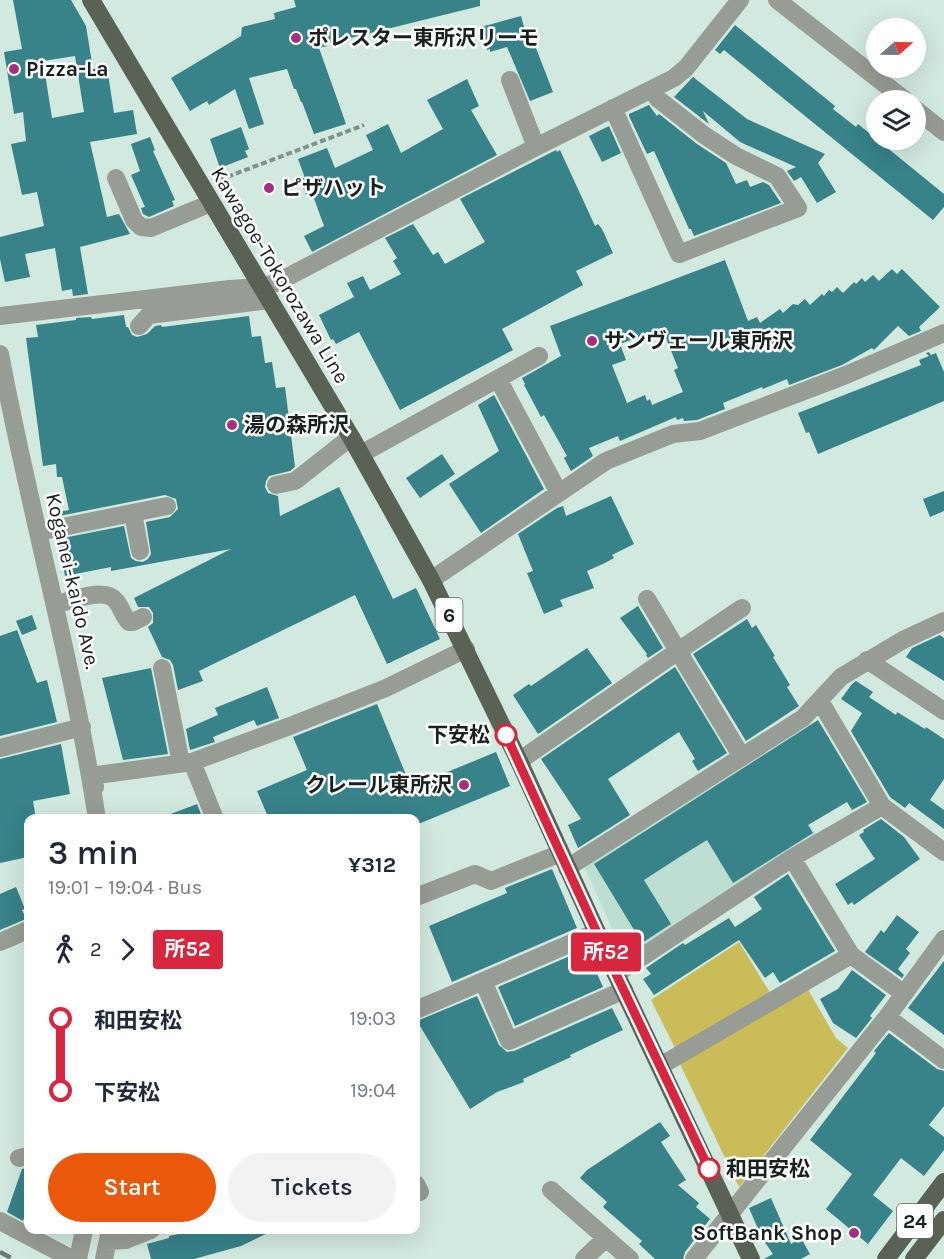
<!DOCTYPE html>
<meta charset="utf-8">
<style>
:root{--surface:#fff;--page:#f2f2f3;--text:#1f2937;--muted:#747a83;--accent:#ea580c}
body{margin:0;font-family:Karla,"Noto Sans JP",sans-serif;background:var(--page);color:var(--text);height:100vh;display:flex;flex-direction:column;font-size:22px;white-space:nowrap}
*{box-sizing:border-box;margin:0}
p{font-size:20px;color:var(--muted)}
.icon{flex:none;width:33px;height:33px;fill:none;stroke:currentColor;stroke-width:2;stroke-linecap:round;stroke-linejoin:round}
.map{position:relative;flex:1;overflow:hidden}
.panel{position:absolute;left:24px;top:814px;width:396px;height:420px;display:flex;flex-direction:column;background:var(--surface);border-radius:12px;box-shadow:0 6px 24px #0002}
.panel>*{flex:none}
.badge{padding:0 12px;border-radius:4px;font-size:21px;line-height:39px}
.needle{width:39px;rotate:70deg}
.tools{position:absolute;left:866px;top:18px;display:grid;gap:12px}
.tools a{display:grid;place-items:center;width:60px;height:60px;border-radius:50%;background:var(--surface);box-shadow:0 6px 24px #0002;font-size:30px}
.map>.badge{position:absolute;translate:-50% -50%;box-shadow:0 0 0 3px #fff}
.legs{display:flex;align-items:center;gap:9px;height:66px;padding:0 24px;font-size:20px}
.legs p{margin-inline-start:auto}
.headline{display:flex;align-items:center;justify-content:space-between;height:102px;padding:0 24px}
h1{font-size:33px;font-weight:600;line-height:45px}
.action{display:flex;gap:12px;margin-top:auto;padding:12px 24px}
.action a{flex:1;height:69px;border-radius:36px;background:var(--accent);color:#fff;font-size:24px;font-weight:600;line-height:69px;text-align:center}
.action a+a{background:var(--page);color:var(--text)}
ul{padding:0 24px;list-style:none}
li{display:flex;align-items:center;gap:21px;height:72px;font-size:22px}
li i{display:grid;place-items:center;width:9px;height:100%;margin:0 8px;background:currentColor}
li i::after{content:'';width:15px;height:15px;margin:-8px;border:4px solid;border-radius:50%;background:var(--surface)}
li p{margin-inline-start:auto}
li:first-child i{background:linear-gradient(#0000 50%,currentColor 0)}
li:last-child i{background:linear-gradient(currentColor 50%,#0000 0)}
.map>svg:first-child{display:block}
</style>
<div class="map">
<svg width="944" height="1259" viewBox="0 0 944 1259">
<rect width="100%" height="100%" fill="#d1e9df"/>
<!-- built -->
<path fill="#beded1" d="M765,751L816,835L626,959L583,864Z"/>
<!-- green -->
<path fill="#cabc58" d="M739,942L772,996L676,1050L651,1000Z
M807,988L836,1038L848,1048L739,1187L679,1062Z"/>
<!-- building -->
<path fill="#388289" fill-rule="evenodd" d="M13,0H71L86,26L93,69L107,67L114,113L133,110L137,134L90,142L107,217L119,214L130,234L80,247L88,294L73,296L72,289L62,291L55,248L25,254L30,277L5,282L0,259V237L44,226L37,192L22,195L11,144L26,141L23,112L14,114L4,52L22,49ZM75,56L84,112L52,118L43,61Z
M294,0H480V6L326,44L327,46L319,48L346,124L314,134L302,102H301L296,89H294L287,69L249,78L264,124L249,129L235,89L209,105L207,101L190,111L171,78L241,36L242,27L275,19L274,13L296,7Z
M521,16L529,45L534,43L553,92L530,101L507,47L490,52V49L487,50L481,27Z
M735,25L835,106L833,109L856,127L858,124L944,194V207L933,220L724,50L720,54L715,50Z
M693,77L747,119L825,154L818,163L836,192L817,203L801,177L794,181L787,171L796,167L740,142L703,111L709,124L674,97Z
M467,79L479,106L471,110L497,155L312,252L304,236L324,226L312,193L306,195L300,179L305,178L298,159L327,148L335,168L373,150L366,135L388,124L401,153L443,129L427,100Z
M649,105L657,116L659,114L697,144L726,163L736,184L747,180L750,187L763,182L769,185L781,203L694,236L691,229H689L654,151L647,154L629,116V114Z
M609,126L621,153L602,162L589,136Z
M241,127L249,149L245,151L248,157L220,168L210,139Z
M150,137L155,150L153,151L175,200L172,201L174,206L149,217L143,214L141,208L145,207L131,175L140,171L131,144Z
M556,150L557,152L560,150L595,226L598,224L602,229L613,253L576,271L583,285L502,329L513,350L400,410L359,332L336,344L333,339L331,340L319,315L354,297L347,283L363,276L370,290L401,274L393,261L397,258L385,238L413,224L433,255L438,252L445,264L485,242L460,199Z
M725,260L748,321L757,317L760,323L780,309L783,313L793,304L798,305L805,299L810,305L822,294L824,296L829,290L832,292L837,287L843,293L854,282L856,284L862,278L865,282L873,275L879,281L892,269L897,274L902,269L940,307L919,327L921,331L909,336L898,326L874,350L872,348L842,365L789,385L787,379L763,389L762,387L723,403L725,409L697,420L684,421L683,418L677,420L676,417L620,441L618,436L589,448L593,456L571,471L564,458L567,456L544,415L541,417L524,385L525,384L522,378L561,356L550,326ZM662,328L678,368L674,370L683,392L652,405L650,399L647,401L645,395L627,403L612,365L626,360L620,344Z
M124,315L126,327H128L132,335L137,337L147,334L155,326L161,325L162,327L249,316L252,337L261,336L265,363L272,362L276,388L285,387L295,467L290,471L269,476L266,481L265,487L268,493L278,496L280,516L339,487L393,599L416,588L440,639L387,664L355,595L199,671L203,681L178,690L173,665L170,660L162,657L148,627L153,623V613L149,607H138L134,598L231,549L111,571V567L65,576L58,539L124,526L131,558L136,561L143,562L148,559L151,554L146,522L170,517L178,509L176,499L165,495L54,517L53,513L69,510L62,477H57L56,464L43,466L26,338L38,337L36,325L76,320V318L91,317L92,319Z
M929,352L931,355L936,353L944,372V401L818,454L809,432L806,433L798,413L921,365L919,360L929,356L926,353Z
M494,395L544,489L481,533L449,484L499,451L478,405Z
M442,454L455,474L420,498L406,478Z
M944,491V511L930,517L923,499Z
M611,496L634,544L612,555L614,558L605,563L587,571L594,588L560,600L563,606L544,614L527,573L533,571L518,534L557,508L563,506L566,516Z
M638,606L663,648L648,658L646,655L647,654L620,618Z
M32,615L37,629L22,635L16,621Z
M747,619L752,628L756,625L765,640L775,656L773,657L790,685L787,687L799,706L746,741L693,654Z
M17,630L37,683L47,680L57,722L0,736V636Z
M940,635L944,638V681L906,657L912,648Z
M587,648L612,683L538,734L513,695L529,684L531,686Z
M675,667L727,753L698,771L692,761L695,759L679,732L608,779L630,815L578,848L568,825L581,819L541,759Z
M151,668L168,754L123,760L102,678Z
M856,681L873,692L869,697L896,715L897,712L925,729L926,727L944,739V779L930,800L944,810V829L909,803L905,808L890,797L851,731L862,713L841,699L852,684Z
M267,687L279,718L257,726L254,720L213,737L215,742L190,750L186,729L218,715L215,708Z
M377,704L411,787L496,752L510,786L416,825V819H269L257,791L307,770L293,737Z
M818,720L867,802L852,810L847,802L808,825L813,833L733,883L707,840L681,856L644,880L671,924L642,943L594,864Z
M61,744L70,794L33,801L36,819H28V857L0,863V759Z
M197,804L203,819H160V818Z
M881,819L904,837L920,859L854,905L852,902L848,905L835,884L875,859L859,835L864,832L863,830Z
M552,869L577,928L452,982L429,926L507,893L505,888Z
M788,874L835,951L780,983L773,972L765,978L739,940L654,995L643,979L651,974L646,968L683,943L685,945L729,918L735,927L762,909L754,897Z
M16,887L25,909L22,910L26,919L0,930V894Z
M897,915L919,932L906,949L910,953L898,969L904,975L902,978L865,952L881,930L884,933Z
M586,949L603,987L515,1026L498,987Z
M944,961V1035L908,1008Z
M852,970L886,995L870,1016L872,1018L856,1038L833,1023L820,999L838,989Z
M477,996L499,1045L507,1052L514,1051L612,1008L623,1030L570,1055L571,1057L523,1079L524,1082L497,1092L470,1109L417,1021Z
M889,1033L937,1069L944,1071V1106L929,1125L944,1137V1150L924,1176L901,1158L873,1195L893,1211L868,1244L826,1209L852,1174L810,1140L876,1053L874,1051Z
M660,1122L670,1136L661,1142L686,1180L678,1185L699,1203L696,1207L710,1219L685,1252L683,1259H655L639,1244L642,1241L603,1207L607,1202L580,1178L587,1170Z
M28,1167V1205L23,1221L7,1212L22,1169Z
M771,1198L791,1244L801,1238L810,1254L801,1259H764L773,1254L762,1238L749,1208Z
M198,1230H274L241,1246L194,1259H151L147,1244L169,1238V1236Z"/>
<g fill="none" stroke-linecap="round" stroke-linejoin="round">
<!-- path -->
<path stroke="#81928b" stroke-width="4" stroke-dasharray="6 3" stroke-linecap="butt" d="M219,180L364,125"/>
<!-- minor -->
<path stroke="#979c94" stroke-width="18" d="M777,0L905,100
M510,80L536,147
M613,108L679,254L798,208L777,176L736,156L704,135L658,99L652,90
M915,109L944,132
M116,178L134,220L141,227L151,228L211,203
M0,316L230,289L262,287L276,283L536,147L674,78L686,68L740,0
M139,326L149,315L270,300
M0,354C29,510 73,662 97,819
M498,379L559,493
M361,454L539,356
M276,485L295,481L351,437
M133,513L140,551
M38,532L167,506
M431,580L606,461L673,434L700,431L846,375L944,333
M647,599L678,651L742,608
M55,605C70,601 105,586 116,601C121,607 123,615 129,622H133L143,617
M867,660L944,711
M162,668L181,763
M820,701L882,806L944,852
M0,748L82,727
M519,761L678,651L742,757
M192,762L215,819
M95,787L90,776L192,762L290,726L386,688L466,649
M792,858L851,955L903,993
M567,868L803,718L841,677L903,640L944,621
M416,897L475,874L491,881L561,853
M0,942L28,930
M616,974L792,858L882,806
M483,981L509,1041L624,990
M416,1010L597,932
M887,1017L944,1060
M660,1066L851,955
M19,1158L28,1156
M416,1184L420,1192
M551,1190L606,1238
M0,1221L72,1259
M108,1241L126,1240L151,1230
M78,1259L84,1230
M104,1259L110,1230
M584,1259L606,1238L630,1259
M694,1259L887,1017L944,939"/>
<!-- major -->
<path stroke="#596255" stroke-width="18" d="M91,0L351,437L431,580L519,761L616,974L751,1259
M886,1259L944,1182
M914,1259L944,1220"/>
<!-- rail -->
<path stroke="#6a7a73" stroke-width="4.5" stroke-dasharray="12 6" stroke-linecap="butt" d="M0,1252L13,1259"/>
</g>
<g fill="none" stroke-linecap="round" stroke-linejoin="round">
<defs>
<path id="line-1" d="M506,735L616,974L709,1169"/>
</defs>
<!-- line-1 casing -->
<use href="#line-1" stroke="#fff" stroke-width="14"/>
<!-- line-1 -->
<use href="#line-1" stroke="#d7263d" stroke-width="9"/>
</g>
<!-- markers -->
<g fill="#a52d84" stroke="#fff" stroke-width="2">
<circle cx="296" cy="38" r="6"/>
<circle cx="14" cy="69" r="6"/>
<circle cx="269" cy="188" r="6"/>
<circle cx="592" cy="341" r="6"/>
<circle cx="232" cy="425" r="6"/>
<circle cx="464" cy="785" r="6"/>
<circle cx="854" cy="1233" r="6"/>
</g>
<g fill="#fff" stroke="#d7263d" stroke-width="3">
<circle cx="506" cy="735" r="10"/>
<circle cx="709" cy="1169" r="10"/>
</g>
<g text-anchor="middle" stroke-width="5" stroke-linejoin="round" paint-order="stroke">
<!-- shield labels -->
<g fill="#fff" stroke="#5d6462" stroke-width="1.5">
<rect x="435.5" y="598" width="27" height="34" rx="4.5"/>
<rect x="897" y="1204" width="36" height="34" rx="4.5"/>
</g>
<g font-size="20" font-weight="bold" fill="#18211e">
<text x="449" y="622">6</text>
<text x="915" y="1228">24</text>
</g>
<!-- poi labels -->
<g font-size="21" font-weight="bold" fill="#18211e" stroke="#fff" text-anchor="start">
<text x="308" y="45">ポレスター東所沢リーモ</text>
<text x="26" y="76">Pizza-La</text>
<text x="281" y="195">ピザハット</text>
<text x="604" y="348">サンヴェール東所沢</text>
<text x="244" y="432">湯の森所沢</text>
<text x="452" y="792" text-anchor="end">クレール東所沢</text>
<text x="842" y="1240" text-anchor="end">SoftBank Shop</text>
</g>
<!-- street labels -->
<g font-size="21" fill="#18211e" stroke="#fff">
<text transform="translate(280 275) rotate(59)" y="7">Kawagoe-Tokorozawa Line</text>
<text transform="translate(73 581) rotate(77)" y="7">Koganei-kaido Ave.</text>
</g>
<!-- stop labels -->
<g font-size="21" font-weight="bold" fill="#18211e" stroke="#fff" text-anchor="end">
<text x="490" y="742">下安松</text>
<text x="726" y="1176" text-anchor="start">和田安松</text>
</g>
</g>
</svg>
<div class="tools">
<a><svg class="needle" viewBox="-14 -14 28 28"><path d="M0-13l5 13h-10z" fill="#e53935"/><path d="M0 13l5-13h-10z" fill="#747a83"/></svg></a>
<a><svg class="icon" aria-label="layers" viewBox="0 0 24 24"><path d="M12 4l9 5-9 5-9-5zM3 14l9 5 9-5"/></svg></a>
</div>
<b class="badge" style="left:606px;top:952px;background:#d7263d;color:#fff">所52</b>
<section class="panel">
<div class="headline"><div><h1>3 min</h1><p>19:01 – 19:04 · Bus</p></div><b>¥312</b></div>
<div class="legs"><svg class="icon" aria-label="walk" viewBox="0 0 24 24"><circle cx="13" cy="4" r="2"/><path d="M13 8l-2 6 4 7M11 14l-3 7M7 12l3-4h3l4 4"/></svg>2<svg class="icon" aria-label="forward" viewBox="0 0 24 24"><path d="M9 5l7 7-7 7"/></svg><b class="badge" style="background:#d7263d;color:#fff">所52</b></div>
<ul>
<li><i style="color:#d7263d"></i><b>和田安松</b><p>19:03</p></li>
<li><i style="color:#d7263d"></i><b>下安松</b><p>19:04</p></li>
</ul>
<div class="action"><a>Start</a><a>Tickets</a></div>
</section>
</div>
